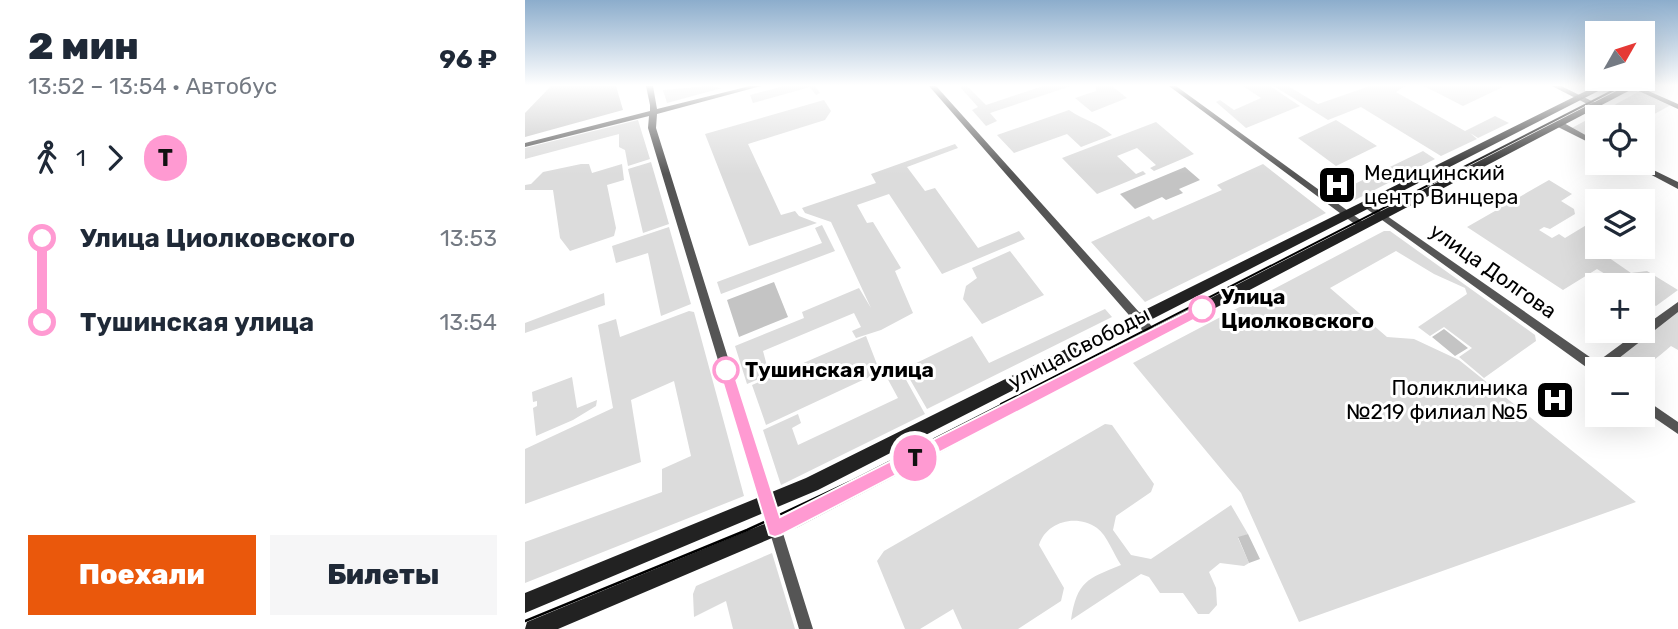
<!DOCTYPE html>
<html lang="ru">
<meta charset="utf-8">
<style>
:root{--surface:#fff;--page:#f6f6f7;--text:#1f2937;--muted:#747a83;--accent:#ea580c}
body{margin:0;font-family:Rubik,sans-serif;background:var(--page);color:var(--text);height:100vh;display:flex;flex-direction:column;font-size:26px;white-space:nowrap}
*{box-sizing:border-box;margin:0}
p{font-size:23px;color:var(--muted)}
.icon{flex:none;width:38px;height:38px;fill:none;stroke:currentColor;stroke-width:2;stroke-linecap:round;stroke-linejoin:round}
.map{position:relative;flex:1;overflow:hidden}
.drawer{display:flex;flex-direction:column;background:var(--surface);width:525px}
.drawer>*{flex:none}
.badge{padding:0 14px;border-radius:23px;font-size:24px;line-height:46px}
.needle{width:46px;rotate:51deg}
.fabs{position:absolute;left:1060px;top:21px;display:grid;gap:14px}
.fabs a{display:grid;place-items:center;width:70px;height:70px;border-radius:0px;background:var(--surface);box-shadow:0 7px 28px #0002;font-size:35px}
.map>.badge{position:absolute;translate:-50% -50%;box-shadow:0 0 0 4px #fff}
.legs{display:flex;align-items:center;gap:10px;height:77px;padding:0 28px;font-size:23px}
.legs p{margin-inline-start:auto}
.summary{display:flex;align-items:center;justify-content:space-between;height:119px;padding:0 28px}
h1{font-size:38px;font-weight:800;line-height:52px}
.button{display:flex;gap:14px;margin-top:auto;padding:14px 28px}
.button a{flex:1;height:80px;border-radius:0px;background:var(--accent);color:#fff;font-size:28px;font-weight:800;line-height:80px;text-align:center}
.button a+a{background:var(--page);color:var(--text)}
ul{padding:0 28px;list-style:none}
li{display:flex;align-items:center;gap:24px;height:84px;font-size:26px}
li i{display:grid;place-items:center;width:10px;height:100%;margin:0 9px;background:currentColor}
li i::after{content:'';width:18px;height:18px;margin:-9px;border:5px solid;border-radius:50%;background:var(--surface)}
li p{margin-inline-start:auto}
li:first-child i{background:linear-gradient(#0000 50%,currentColor 0)}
li:last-child i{background:linear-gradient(currentColor 50%,#0000 0)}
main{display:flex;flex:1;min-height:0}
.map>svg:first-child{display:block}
</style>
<main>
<section class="drawer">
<div class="summary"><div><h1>2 мин</h1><p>13:52 – 13:54 · Автобус</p></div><b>96 ₽</b></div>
<div class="legs"><svg class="icon" aria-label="walk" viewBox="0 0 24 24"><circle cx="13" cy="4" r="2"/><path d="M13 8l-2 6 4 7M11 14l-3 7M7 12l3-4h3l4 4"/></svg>1<svg class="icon" aria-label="forward" viewBox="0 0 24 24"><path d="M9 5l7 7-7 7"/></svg><b class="badge" style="background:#ff9ad2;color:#111">Т</b></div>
<ul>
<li><i style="color:#ff9ad2"></i><b>Улица Циолковского</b><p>13:53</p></li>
<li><i style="color:#ff9ad2"></i><b>Тушинская улица</b><p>13:54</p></li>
</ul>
<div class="button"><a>Поехали</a><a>Билеты</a></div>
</section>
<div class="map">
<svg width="1153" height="629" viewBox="0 0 1153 629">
<rect width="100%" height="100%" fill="#fff"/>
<!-- green -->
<path fill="#dcdcdc" d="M184,86L197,88L142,103L138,90Z
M259,86H290L295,93L291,95L285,87L228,103L225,95Z
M442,86L461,105L518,86H546L465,113L472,121L461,126L447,110L453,107L435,87Z
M571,86H587L602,98L567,112L550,98L571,91Z
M718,86H745L775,106L721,128L691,102L695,100L709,110L736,98Z
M749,86H763L793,104L845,86H880L871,92L940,131L970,116L984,123L953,138L945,133L952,139L916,156L836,107L803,120Z
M899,86H976L978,87L938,106Z
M1115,91L1146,105L1118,120V117H1073V143L1045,129Z
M299,100L306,111L300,120L223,144L256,215L270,211L274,216L292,223L224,246L180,134Z
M544,110C560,121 572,122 587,135L556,147L542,134L489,153L472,135Z
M113,120L125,159L103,166L100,150L94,147V134L0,159V148Z
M811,120L852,146L811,166L773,138Z
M631,122L669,154L629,171L625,168L631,165L612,148L592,156L611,174L618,171L621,174L572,194L537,158Z
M430,144L433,148L382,167L400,191L410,188L453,248L494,231L500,239L417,274L364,194L332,205L342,223L348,222L376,268L370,271L388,313L356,330L331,338L327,331L336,327L329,313L238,351L242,366L251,363L253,371L222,384L210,346L279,318L277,312L334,288L346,308L306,222L280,213L277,208L351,183L346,174Z
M898,151L910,159L828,201L815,191Z
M126,162L144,224L118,233L103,169Z
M56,164H64L67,173L97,164L99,180L82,185L91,228L89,236L45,251L35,238L28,190H0V185L6,184L18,172Z
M738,164L801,213L620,302L566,242L624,216L628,220L697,190L692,185Z
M1024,180L1047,194L1036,201L1049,209L1050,214L1025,229L1019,227L1014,230L1027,238L1034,234L1040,238L1073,218V227L1063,235L1067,246L1106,273L1122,271L1153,290L1131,306L1118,298V285H1098L1072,269L1038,290L942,227Z
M297,225L310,251L196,294L192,282L297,243L290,228Z
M144,227L166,304L136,316L123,253L91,263L87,246Z
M859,231H865L1010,335L1011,341L959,378L934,357L947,348L919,327L905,336L893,327L942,294L940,288L909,274L871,251L805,288L862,337L889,339L934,360L1111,502L774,622L716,493L608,363Z
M485,251L519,295L457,324L438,299L441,286L452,278L447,268Z
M79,293L80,305L0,333V323Z
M580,309L587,317L402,409L379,369L447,336L464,363Z
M1153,310V350L1146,346C1128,361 1108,381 1083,364Z
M164,311L169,312L219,496L0,583V542L137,492V469L166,456L149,381L106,400L116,462L0,504V449L88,408L73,325L91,319L95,337Z
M341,336L355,372L241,425L227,385Z
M374,367L400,414L256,485L238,430L273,414L276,423L267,428L273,445L373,398L360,374Z
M47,377L52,408L72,400L71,406L48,420L11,436L8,408L12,406V401L8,402L7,392Z
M580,424L587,425L629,484L626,492L591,516L588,530L606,555L626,559L706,505L723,534L713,538L724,563L719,566L695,563L684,572L691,588L692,605L684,614H673L658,593H635L624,577L616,574L546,620C552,581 562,579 596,565C589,555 582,535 572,528C551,513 521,522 514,545L539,588L536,601L493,629H437L428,609L395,629H380L352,561L359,551Z
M247,553L270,629H208L201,601L169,617L168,594L171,586Z"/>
<!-- building -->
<path fill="#c4c4c4" d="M26,86H91L98,110L0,137V113Z
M660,167L675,180L654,189L658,193L641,200L637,197L610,209L595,194Z
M249,282L263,317L214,337L202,300Z
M919,329L943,348L930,356L907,337Z
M723,534L735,559L724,563L713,537Z"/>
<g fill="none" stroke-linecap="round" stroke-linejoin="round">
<!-- minor -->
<path fill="#555" fill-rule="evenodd" d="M121,86H128L132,109L225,86H236L132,114L131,128L288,629H274L123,128L124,116L0,147V143L125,111V105Z
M404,86H411L632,332L633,335L632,338H624Z
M644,86H651L841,224L843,226L841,228H835Z
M1027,86H1036L1075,105L1068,107Z
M1103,86H1112L1153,104V109Z
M1031,122H1037L1073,142V147L1031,126Z
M1104,163H1114L1153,182V189Z
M842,202L1072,362L1114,331H1118V327L1153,302V312L1080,369H1073V374L1068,372L839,207L838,205L839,203Z
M1118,398L1153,422V434L1118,410Z"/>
<!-- secondary -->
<path fill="#222" fill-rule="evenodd" d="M1071,86H1083L293,490L0,613V593L281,478Z
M1101,86H1113L273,527L33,629H0L2,622L261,515Z"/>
<!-- tram-far1 -->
<path stroke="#000" stroke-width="2" d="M476,404L1097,86"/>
<!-- tram -->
<path stroke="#000" stroke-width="2.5" d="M0,621L222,530L325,482L480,403"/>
</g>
<!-- sky -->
<linearGradient id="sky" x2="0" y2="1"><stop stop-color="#8cadcc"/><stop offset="0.49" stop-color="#fff"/><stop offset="1" stop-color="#fff" stop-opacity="0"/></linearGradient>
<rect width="1153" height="174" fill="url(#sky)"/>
<!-- line-1 -->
<path fill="#ff9ad2" stroke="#fff" stroke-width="2" d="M677,304L682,306V313L256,535L250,537L244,535L194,370L196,366L201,364L208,370L255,517Z"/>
<!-- icons -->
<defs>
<symbol id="hospital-square" viewBox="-11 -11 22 22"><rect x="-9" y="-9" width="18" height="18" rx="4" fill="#000" stroke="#fff"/><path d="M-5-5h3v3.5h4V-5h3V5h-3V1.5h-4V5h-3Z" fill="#fff"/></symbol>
</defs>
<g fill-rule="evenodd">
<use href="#hospital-square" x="790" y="163" width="44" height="44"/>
<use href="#hospital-square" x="1008" y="378" width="44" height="44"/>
</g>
<!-- markers -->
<g fill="#fff" stroke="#ff9ad2" stroke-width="3.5">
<circle cx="677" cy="309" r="12"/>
<circle cx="201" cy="370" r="12"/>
</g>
<g text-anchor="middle" stroke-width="6" stroke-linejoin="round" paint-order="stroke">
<!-- poi labels -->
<g font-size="21" fill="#000" stroke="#fff" text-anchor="start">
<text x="839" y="180">Медицинский<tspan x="839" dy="24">центр Винцера</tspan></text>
<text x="1003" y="395" text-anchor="end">Поликлиника<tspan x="1003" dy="24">№219 филиал №5</tspan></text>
</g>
<!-- street labels -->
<g font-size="21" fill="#000" stroke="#fff">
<text transform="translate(968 271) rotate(35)" y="7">улица Долгова</text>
<text transform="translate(554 348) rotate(-27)" y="7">улица Свободы</text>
</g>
<!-- stop labels -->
<g font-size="21" font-weight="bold" fill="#000" stroke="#fff" text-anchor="start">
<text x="696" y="304">Улица<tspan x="696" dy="24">Циолковского</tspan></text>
<text x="220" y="377">Тушинская улица</text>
</g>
</g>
</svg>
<div class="fabs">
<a><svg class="needle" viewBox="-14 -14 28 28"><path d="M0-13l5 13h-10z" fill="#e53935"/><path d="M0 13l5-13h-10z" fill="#747a83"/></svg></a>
<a><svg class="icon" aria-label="locate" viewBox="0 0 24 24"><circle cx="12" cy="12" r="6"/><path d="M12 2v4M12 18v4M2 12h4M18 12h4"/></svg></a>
<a><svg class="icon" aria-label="layers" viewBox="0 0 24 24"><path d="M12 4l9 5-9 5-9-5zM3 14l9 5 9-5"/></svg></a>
<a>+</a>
<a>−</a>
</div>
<b class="badge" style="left:390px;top:458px;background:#ff9ad2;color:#111">Т</b>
</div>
</main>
